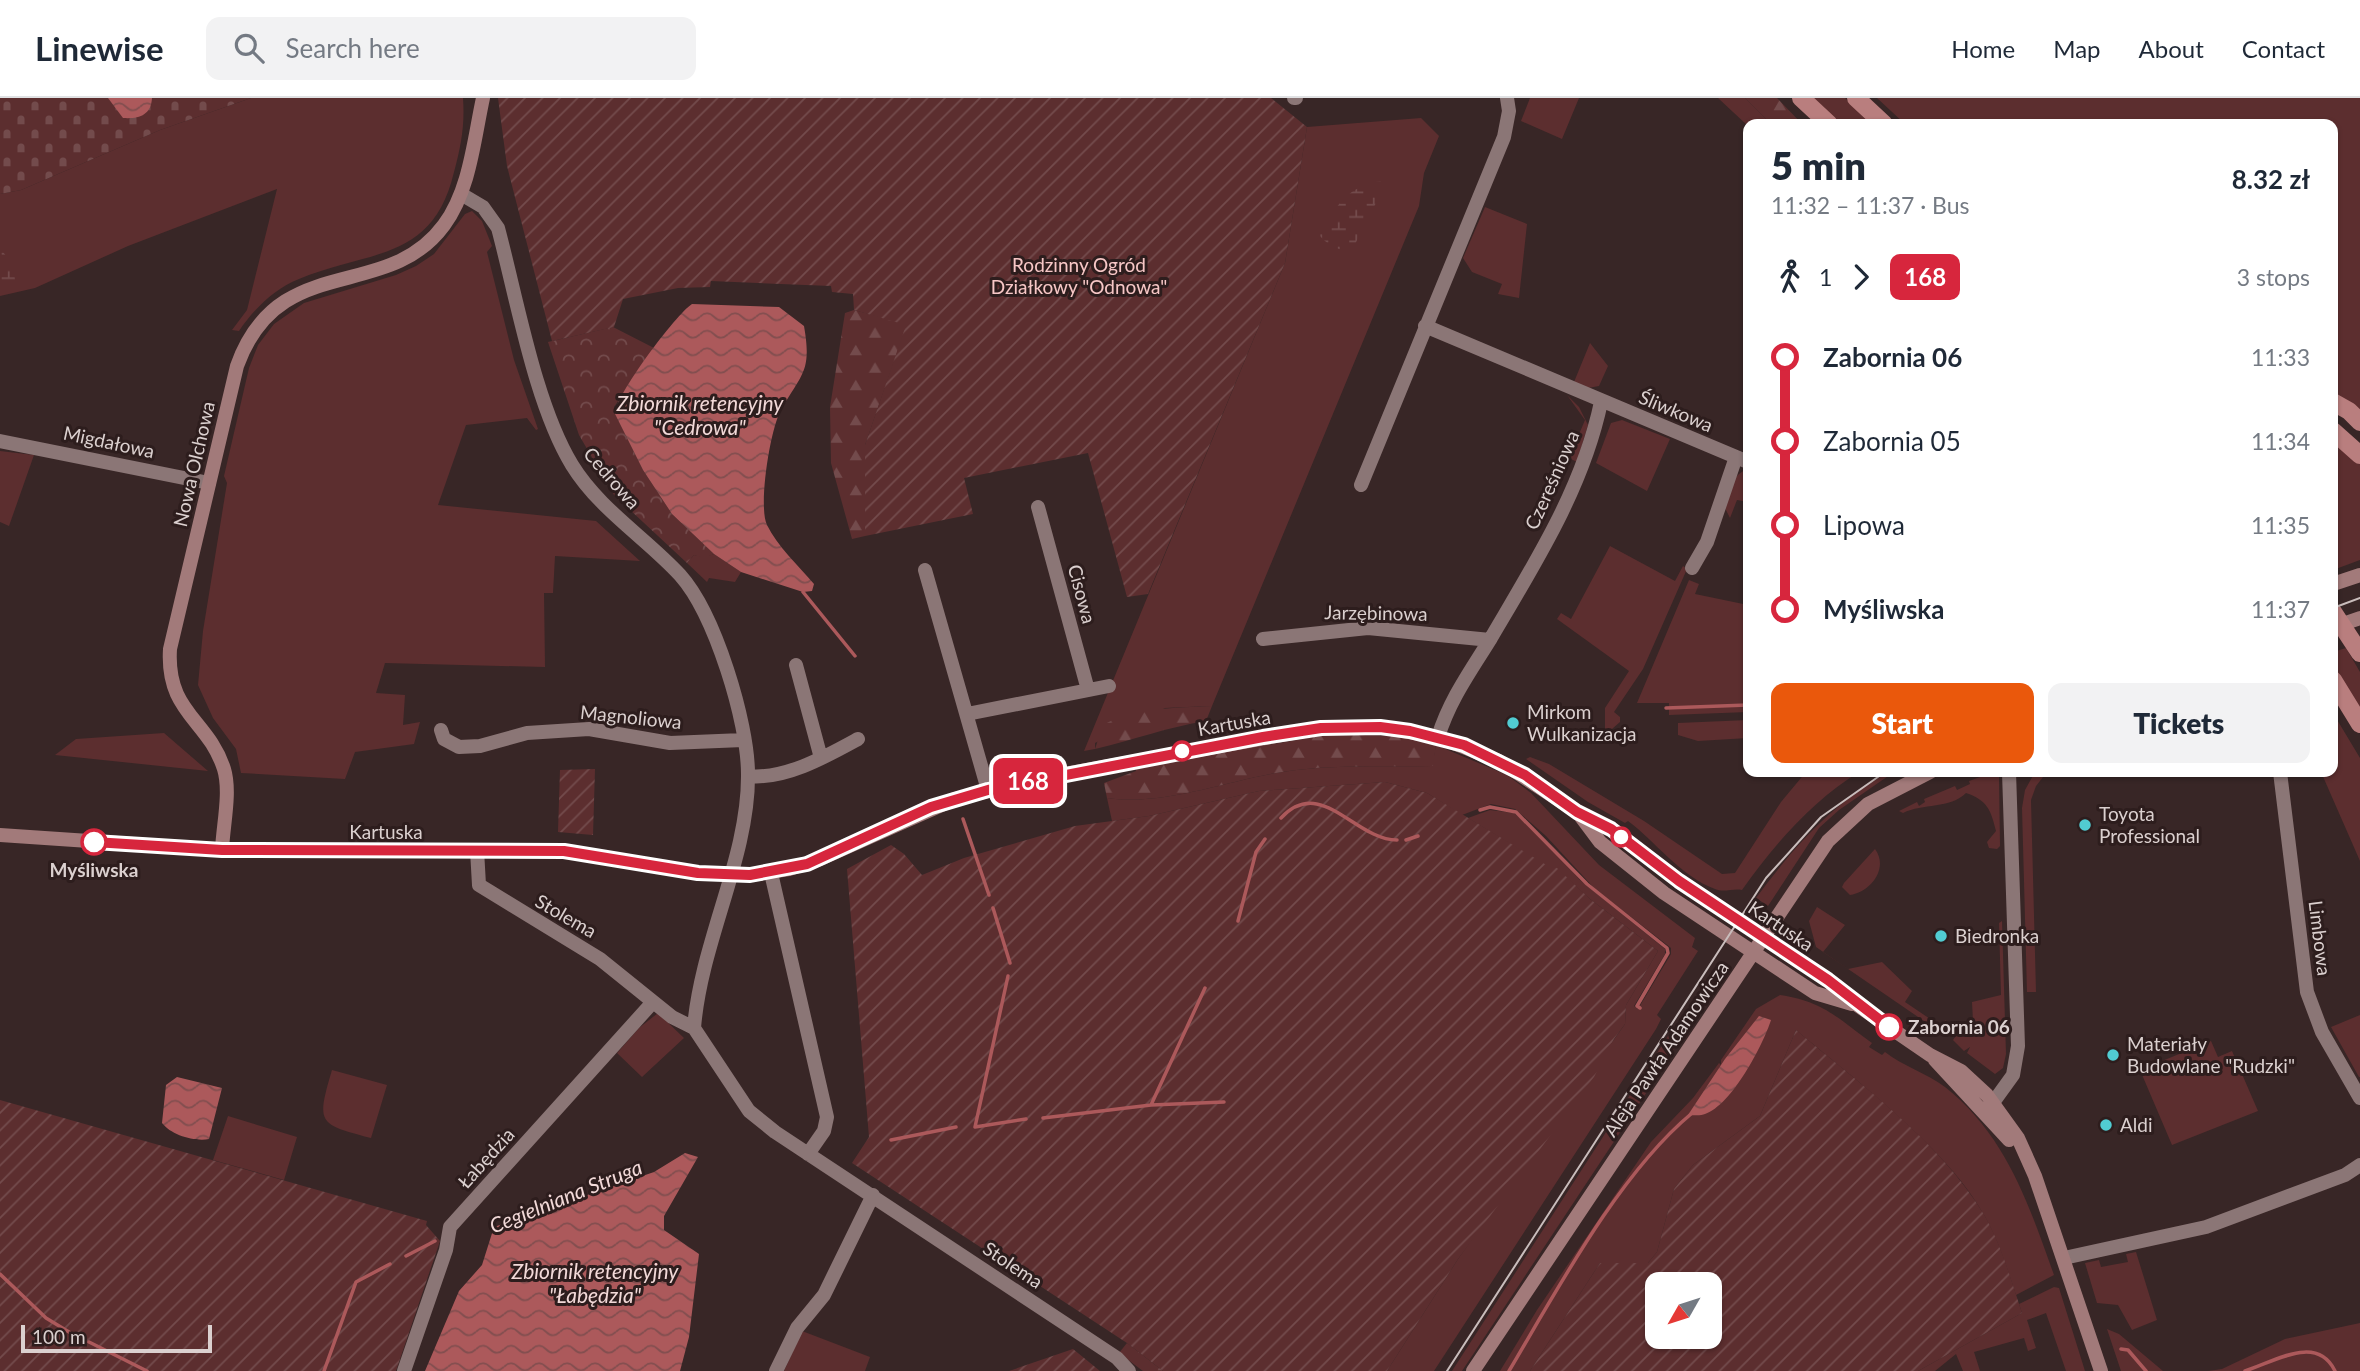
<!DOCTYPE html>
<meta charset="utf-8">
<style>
:root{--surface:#fff;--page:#f2f2f3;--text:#1f2937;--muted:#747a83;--line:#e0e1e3;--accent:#ea580c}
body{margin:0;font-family:Lato,sans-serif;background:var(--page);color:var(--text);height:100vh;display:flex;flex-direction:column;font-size:26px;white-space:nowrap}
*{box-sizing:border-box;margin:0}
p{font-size:23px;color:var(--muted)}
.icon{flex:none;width:38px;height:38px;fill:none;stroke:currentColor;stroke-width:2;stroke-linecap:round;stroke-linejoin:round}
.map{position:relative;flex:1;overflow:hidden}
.drawer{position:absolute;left:1743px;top:21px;width:595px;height:658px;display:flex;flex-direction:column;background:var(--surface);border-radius:14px;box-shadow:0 2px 5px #0004}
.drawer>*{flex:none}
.badge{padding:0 14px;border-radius:10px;font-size:24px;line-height:46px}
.needle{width:46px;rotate:231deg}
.buttons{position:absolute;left:1645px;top:1174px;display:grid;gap:14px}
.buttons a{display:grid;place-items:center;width:77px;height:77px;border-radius:14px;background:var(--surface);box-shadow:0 2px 5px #0004;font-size:35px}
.scale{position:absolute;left:21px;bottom:18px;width:191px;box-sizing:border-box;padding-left:7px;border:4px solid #dbd0cf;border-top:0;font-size:19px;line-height:24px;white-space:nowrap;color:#dbd0cf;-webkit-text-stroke:5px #2d1d1d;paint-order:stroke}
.map>.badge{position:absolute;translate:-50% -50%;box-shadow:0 0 0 4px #fff}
.legs{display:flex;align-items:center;gap:10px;height:77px;padding:0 28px;font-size:23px}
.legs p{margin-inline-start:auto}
.summary{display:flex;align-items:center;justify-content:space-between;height:119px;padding:0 28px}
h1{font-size:38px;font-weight:800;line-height:52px}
.action{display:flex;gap:14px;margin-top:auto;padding:14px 28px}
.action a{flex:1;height:80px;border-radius:14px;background:var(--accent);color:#fff;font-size:28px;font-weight:800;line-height:80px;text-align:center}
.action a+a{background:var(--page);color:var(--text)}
ul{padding:0 28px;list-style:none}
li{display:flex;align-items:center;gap:24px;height:84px;font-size:26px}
li i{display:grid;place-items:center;width:10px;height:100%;margin:0 9px;background:currentColor}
li i::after{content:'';width:18px;height:18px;margin:-9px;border:5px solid;border-radius:50%;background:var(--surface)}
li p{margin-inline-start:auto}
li:first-child i{background:linear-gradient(#0000 50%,currentColor 0)}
li:last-child i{background:linear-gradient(currentColor 50%,#0000 0)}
header{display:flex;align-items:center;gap:42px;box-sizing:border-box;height:98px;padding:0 35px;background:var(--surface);border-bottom:2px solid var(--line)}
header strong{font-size:33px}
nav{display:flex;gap:38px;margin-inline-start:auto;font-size:24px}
.search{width:490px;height:63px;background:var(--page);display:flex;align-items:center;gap:18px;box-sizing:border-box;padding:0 24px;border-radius:14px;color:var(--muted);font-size:26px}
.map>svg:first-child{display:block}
</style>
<header>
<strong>Linewise</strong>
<div class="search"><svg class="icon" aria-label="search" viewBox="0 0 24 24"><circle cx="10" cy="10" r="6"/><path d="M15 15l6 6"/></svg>Search here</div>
<nav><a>Home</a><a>Map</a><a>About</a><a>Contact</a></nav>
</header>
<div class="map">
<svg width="2360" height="1273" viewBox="0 0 2360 1273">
<defs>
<pattern id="forest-firs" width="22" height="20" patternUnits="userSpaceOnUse" patternTransform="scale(1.75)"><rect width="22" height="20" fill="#5c2e2f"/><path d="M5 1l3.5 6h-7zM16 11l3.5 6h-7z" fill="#734b4c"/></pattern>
<pattern id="wetland-marsh" width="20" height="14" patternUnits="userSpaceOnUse" patternTransform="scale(1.75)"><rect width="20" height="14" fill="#5c2e2f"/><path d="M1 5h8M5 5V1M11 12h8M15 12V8" fill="none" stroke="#734b4c"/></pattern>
<pattern id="cemetery-stones" width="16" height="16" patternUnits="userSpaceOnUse" patternTransform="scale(1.75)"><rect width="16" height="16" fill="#5c2e2f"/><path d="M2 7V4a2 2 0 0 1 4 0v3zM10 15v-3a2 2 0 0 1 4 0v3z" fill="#734b4c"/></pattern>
<pattern id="park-crowns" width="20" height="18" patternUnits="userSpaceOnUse" patternTransform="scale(1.75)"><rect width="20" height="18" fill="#5c2e2f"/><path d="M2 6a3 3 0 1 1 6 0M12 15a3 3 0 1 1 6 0" fill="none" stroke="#734b4c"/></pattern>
<pattern id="garden-furrows" width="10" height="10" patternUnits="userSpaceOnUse" patternTransform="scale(1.75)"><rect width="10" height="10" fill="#5c2e2f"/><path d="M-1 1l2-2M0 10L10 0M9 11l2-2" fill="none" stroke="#734b4c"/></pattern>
<pattern id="water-waves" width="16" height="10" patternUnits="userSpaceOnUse" patternTransform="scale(1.75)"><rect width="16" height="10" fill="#ac595b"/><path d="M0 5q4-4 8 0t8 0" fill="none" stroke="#824e4f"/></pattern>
</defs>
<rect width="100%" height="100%" fill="#382626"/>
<!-- grass -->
<path fill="#5c2e2f" d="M251,0H463C465,27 461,48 454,74C433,164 368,152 299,181C274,191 254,211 239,233L232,232L247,212L277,91L128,148L35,190L0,198V96L21,92L160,32Z
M1530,0H1579L1562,41L1521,23Z
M1718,0H1745L1771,26L1748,28Z
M1813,0H1845L1873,26H1840Z
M1877,0H2360V313L2333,296V26H1905Z
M1421,20L1439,38L1424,75L1419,108L1212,608L1165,610L1095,645V651L1084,653L1285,165L1307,29Z
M1485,109L1527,126L1519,200L1498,196L1502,186L1472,174L1463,160Z
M472,113L482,123L492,148L487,154L514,262L538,331L536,332L527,320L466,327L438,407L596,423L640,463L555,458L553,495H544L545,569L385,565L376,595L405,597L403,627L420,624L414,646L355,654L345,681L241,675L236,651L213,620L198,587L203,533L227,385L224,378L249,270L258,247L274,226L304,205L396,177L416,168L434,156L465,116Z
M1590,245L1608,268L1599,288L1588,290L1574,284Z
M1567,297L1579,309L1588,327L1577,364L1569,360L1585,322Z
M1622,322L1670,341L1647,393L1596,365L1611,325Z
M2333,340L2360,365V462L2333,472Z
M0,353L34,357L9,428L0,424Z
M1748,371V404L1737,402L1730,420L1724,408C1729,393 1732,376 1748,371Z
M1610,448L1675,483L1683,468L1687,471L1643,571L1614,614L1620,619V624L1605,637V610L1629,573L1557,521L1561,515L1571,521Z
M714,456L741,474L735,484L709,480L707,484L687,465L694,457L704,459Z
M1689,482L1699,486L1695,496L1748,507V614L1669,617V605H1637Z
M2346,550L2360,574V612L2333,568V554Z
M2333,615L2360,660V763L2321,674H2333Z
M1748,622V640L1698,643L1678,637V625Z
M164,635L208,673L55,657L76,641Z
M1436,647L1507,677L1531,695L1599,767L1695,840L1692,849L1698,853L1657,917L1661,921L1656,931L1434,1273H1387L1458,1161L1625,926L1626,907L1658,853L1590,801L1557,771L1548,769L1468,720L1490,712L1514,715L1544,741L1580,782L1665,851V856L1634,908L1638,911L1671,856V850L1595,791L1546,738L1515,711L1491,706L1462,717L1427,695L1385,684L1259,693L1149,718L1112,723L1107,700C1165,708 1225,683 1282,674C1331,666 1382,669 1432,668Z
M1530,659L1549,666L1644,723L1722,776L1735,775L1781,704L1806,674H1859C1813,702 1773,748 1742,792C1733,790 1724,795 1715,791C1680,778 1654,742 1628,723L1625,725L1588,704L1526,661Z
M1889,674H1894L1839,712L1819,730L1768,808L1756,800C1793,750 1833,704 1889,674Z
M1994,674L1999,679L2000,748L1997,751L1989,750L1987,744L1996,733C1991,712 1987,702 1966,695C1950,711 1923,705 1903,715L1899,713L1917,704L1919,708L1925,704L1924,701L1955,688L1957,692L1970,686L1969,683Z
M2035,674H2047L2036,688L2031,702L2036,894H2027L2022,710L2025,692Z
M1875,751C1889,770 1871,794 1850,797L1842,789L1844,785Z
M1817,809L1845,827L1823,854L1848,871L1882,864L1912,893L1905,904L1939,927L1946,922L1940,934L1816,849L1809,823Z
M2002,823L2006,956L2003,970L1995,976L1967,955L1970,949L1964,953L1953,942L1966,924L1973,923L1972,904L2001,897L1999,825Z
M1780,897C1825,904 1837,920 1872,945L1869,949L1882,957L1885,954C1903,968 1926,975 1945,989C2006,1037 2029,1107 2054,1177L2016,1197C2007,1170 1998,1141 1984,1117C1948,1051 1854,981 1796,932L1760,1018L1693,1067L1674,1091L1657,1154L1648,1165H1600L1530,1273H1500L1537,1212L1651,1044L1693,1000L1719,965L1721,967V962L1756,911Z
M658,915L684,940L642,979L617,955L639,930Z
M2360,917V979H2359L2331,929Z
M1668,938L1677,944L1670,959L1462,1273H1452Z
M2211,943L2218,959L2232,953L2258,1013L2172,1047L2140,972Z
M332,972L387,987L371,1040C318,1026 316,1026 332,972Z
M228,1018L297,1039L284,1082L213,1062Z
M2136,1154L2157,1222L2132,1232L2118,1207L2097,1205L2085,1165L2099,1162L2101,1169L2128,1164L2126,1156Z
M2054,1189L2059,1190L2085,1273H2066L2046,1215L2027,1222L2036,1250L2028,1253L2024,1240L1974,1254L1980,1273H1963L1956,1256L1935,1273H1918L2022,1215L2019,1206Z
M2360,1225V1273H2208L2222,1271L2285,1241Z
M2107,1231L2119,1236L2163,1273H2121Z
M802,1233L870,1259L865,1273H784Z"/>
<!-- forest -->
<path fill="url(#forest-firs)" d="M1745,0H1777L1802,26H1771Z
M854,212L907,226L865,347V438L852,441L831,365L830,309L845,215Z
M1212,608L1206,623C1168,629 1133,642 1095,651L1103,627C1137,609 1174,610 1212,608Z
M1332,636L1398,638L1436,647L1433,668C1383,669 1331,666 1282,674C1225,683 1165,708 1107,700L1104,685L1136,673V669Z
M1127,1245L1163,1273H1143L1119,1255Z"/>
<!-- wetland -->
<path fill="url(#wetland-marsh)" d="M1381,83L1379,99L1352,152C1336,153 1328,147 1318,136C1338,108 1345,89 1381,83Z
M0,150L13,167L15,182L0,191Z"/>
<!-- cemetery -->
<path fill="url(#cemetery-stones)" d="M0,0H251L160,32L21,92L0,96Z"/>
<!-- park -->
<path fill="url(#park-crowns)" d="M613,229L654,250L614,309L615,316L643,372L672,416L714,456L704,460L694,457L687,465L614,397L579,337L548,244Z"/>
<!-- garden -->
<path fill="url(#garden-furrows)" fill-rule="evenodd" d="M498,0H1271L1307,29L1285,165L1148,496L1127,499L1088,355L964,380L973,416L865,438V347L906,227L854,212L853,196L832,194L831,188L711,183L710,189L678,190L623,201L614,229L552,243L507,68Z
M595,671L593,737L558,734L560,672Z
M1385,684L1427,695L1548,768L1557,770L1590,801L1658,853L1626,907L1625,926L1614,941L1594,979L1458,1161L1387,1273H1163L1127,1245L852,1065L869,1039L847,771L891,747L904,756L922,777L964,760L1075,728L1149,718L1259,693Z
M1796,932C1859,985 1940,1044 1983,1115C2001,1145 2011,1182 2022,1215L1918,1273H1530L1600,1165H1648L1657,1154L1674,1091L1693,1067L1760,1018ZM1710,1186V1239H1657V1186Z
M0,1002L427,1123L426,1127L440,1143L396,1273H0Z
M1073,1251L1100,1273H1009Z"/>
<!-- water -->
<path fill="url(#water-waves)" d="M108,0H152C151,18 138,21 123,20Z
M692,206L779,209L804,228C812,274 802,275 781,312C770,331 758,409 767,427C777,448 799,468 814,486L812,493L803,494L741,474L714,456L672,416L643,372L615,316C614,299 676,216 692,206Z
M1759,918L1771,922C1763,947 1732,1007 1705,1016C1701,1018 1693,1017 1688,1017L1725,961Z
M177,979L222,990L209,1041C195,1044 171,1037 162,1025L166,987Z
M685,1055L698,1059L664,1118V1132L699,1156L689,1239L680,1273H425L459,1193L482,1167L494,1129L654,1074Z"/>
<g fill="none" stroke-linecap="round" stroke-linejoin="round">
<!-- stream -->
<path stroke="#ac595b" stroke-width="3.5" d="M803,494L855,558
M1666,610L1748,607
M1480,712L1490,709L1516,714L1587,786L1667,850L1668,855L1637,908L1640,910
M1281,720C1321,677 1355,742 1397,742
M963,721L989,797
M1406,742L1418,738
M993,810L1010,865
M1238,823L1256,754L1265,741
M1008,878L975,1029L1026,1021
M1151,1007L1205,890
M1043,1020L1151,1007L1224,1004
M891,1042L956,1029
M406,1158L435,1143
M0,1176L46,1220L69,1234
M89,1244L147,1273
M2121,1251L2128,1252L2146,1273
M324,1273L356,1184L390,1166
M1509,1273C1557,1192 1619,1076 1691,1016
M2245,1273C2276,1263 2317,1236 2335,1273"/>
<!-- street -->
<path stroke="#8b7676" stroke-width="14" d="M1294,0H1296
M461,96L483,109L498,130C517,201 535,306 572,367C599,411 646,440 680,477C715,516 748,624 748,676C749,759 701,843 694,930
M1425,228L1748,364
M0,343L209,385
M1361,387L1504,39L1509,13L1507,0
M1038,409L1088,592
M1692,470L1707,444L1736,359
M925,472L988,692
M1263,541L1368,530L1490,542
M796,567L821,660
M967,616L1109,588
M441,632L444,641L459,649L480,648L527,635L589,631L670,645L743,642
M1438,639C1450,601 1470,574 1491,540C1535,465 1583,390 1601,304
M2280,674L2307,894L2322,934L2360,1000
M748,678C785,682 827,658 858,641
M477,752L479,787L600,861L672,919L694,930L749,1013L775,1034L1117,1260L1129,1273
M771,775L827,1019L824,1033L808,1056
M1987,1013L2013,977L2018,948L2009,674
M2064,1160L2206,1129L2345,1077L2360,1067
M404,1273L446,1152L450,1129L653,904
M776,1273L797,1230L824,1197L873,1097"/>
<!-- secondary -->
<path stroke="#a27a7a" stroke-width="14" d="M2333,486L2360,477
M2334,529L2360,520
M1579,716L1600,744L1664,795L1815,895L1852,906
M0,737L222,752L564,753L697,775L750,777L789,771L820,761L955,701L1042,680L1321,630L1380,629L1438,639L1499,663L1577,714L1611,731L1679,783L1828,882L1857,907L1930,957L1961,973L1987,997L2018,1040L2035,1078L2101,1273
M222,752C223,727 231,694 224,671C208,621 166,615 170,551L237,268C279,151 386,206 444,127C470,92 474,41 483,0
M1935,962L2009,1042
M1473,1273L1828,743L1868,706L1930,674"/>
<!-- primary -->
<path stroke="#b97e7e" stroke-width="18" d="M1801,0L1829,26
M1856,0L1884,26
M2333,304L2349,313L2360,324
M2333,333L2360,357
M2333,514L2360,555
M2333,582L2360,626"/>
<!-- tram -->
<path stroke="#c9bdbc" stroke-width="2" d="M2333,510L2360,500
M1447,1273L1766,780L1821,719L1885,674"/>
</g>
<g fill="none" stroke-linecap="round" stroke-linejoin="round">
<defs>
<path id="line-1" d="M94,744L222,752L564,753L698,775L750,777L807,766L931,709L988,692L1263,639L1321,630L1380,629L1410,633L1464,647L1525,677L1577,714L1611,731L1679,783L1828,882L1889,929"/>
</defs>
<!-- line-1 casing -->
<use href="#line-1" stroke="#fff" stroke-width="16"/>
<!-- line-1 -->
<use href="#line-1" stroke="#d7263d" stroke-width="10"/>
</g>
<!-- markers -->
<g fill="#51ccd2" stroke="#2d1d1d" stroke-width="2.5">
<circle cx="1513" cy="625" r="7"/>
<circle cx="2085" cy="727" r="7"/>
<circle cx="1941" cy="838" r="7"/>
<circle cx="2113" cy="957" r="7"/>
<circle cx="2106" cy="1027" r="7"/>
</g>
<g fill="#fff" stroke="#d7263d" stroke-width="3.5">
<circle cx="1182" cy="653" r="9"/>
<circle cx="1621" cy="739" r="9"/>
<circle cx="94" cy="744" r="12"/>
<circle cx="1889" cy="929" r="12"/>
</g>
<g text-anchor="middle" stroke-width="6" stroke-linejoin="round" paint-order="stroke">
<!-- park labels -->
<g font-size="19" fill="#f7c7c6" stroke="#2d1d1d">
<text x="1079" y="174">Rodzinny Ogród<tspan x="1079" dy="22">Działkowy "Odnowa"</tspan></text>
</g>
<!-- street labels -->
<g font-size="19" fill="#dbd0cf" stroke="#2d1d1d">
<text transform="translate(1676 313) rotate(23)" y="7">Śliwkowa</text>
<text transform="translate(109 344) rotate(12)" y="7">Migdałowa</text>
<text transform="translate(194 366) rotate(-77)" y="7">Nowa Olchowa</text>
<text transform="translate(612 380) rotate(49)" y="7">Cedrowa</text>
<text transform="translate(1552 382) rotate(-66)" y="7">Czereśniowa</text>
<text transform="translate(1082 496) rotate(75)" y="7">Cisowa</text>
<text transform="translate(1376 515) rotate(1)" y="7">Jarzębinowa</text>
<text transform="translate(631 619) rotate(6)" y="7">Magnoliowa</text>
<text transform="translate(1234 625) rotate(-10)" y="7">Kartuska</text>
<text x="386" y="741">Kartuska</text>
<text transform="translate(566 818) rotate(30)" y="7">Stolema</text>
<text transform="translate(1781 828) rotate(34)" y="7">Kartuska</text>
<text transform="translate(2320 840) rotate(83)" y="7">Limbowa</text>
<text transform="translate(1666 951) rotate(-56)" y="7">Aleja Pawła Adamowicza</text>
<text transform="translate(486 1060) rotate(-48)" y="7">Łabędzia</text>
<text transform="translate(1013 1167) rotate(34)" y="7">Stolema</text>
</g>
<!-- poi labels -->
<g font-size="19" fill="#dbd0cf" stroke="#2d1d1d" text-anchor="start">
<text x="1527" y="621">Mirkom<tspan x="1527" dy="22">Wulkanizacja</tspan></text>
<text x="2099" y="723">Toyota<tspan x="2099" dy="22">Professional</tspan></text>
<text x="1955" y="845">Biedronka</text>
<text x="2127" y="953">Materiały<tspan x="2127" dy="22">Budowlane "Rudzki"</tspan></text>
<text x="2120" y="1034">Aldi</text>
</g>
<!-- stop labels -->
<g font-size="19" font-weight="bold" fill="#dbd0cf" stroke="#2d1d1d">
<text x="94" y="779">Myśliwska</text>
<text x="1908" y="936" text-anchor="start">Zabornia 06</text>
</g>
<!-- water labels -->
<g font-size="21" font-style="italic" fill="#f2d9d8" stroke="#2d1d1d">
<text x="700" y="313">Zbiornik retencyjny<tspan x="700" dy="24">"Cedrowa"</tspan></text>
<text transform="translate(566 1099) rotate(-22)" y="7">Cegielniana Struga</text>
<text x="595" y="1181">Zbiornik retencyjny<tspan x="595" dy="24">"Łabędzia"</tspan></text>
</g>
</g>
</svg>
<div class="buttons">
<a><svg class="needle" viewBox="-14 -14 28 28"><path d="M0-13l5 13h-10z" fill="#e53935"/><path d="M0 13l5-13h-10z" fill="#747a83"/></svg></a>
</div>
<div class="scale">100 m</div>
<b class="badge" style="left:1028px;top:683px;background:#d7263d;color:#fff">168</b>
<section class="drawer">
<div class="summary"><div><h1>5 min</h1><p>11:32 – 11:37 · Bus</p></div><b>8.32 zł</b></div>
<div class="legs"><svg class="icon" aria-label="walk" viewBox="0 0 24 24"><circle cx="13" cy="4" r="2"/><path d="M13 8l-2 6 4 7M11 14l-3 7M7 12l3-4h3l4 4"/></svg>1<svg class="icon" aria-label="forward" viewBox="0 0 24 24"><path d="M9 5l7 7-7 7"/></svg><b class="badge" style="background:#d7263d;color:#fff">168</b><p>3 stops</p></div>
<ul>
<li><i style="color:#d7263d"></i><b>Zabornia 06</b><p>11:33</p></li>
<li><i style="color:#d7263d"></i><span>Zabornia 05</span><p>11:34</p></li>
<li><i style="color:#d7263d"></i><span>Lipowa</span><p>11:35</p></li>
<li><i style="color:#d7263d"></i><b>Myśliwska</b><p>11:37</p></li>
</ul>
<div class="action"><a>Start</a><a>Tickets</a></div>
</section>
</div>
